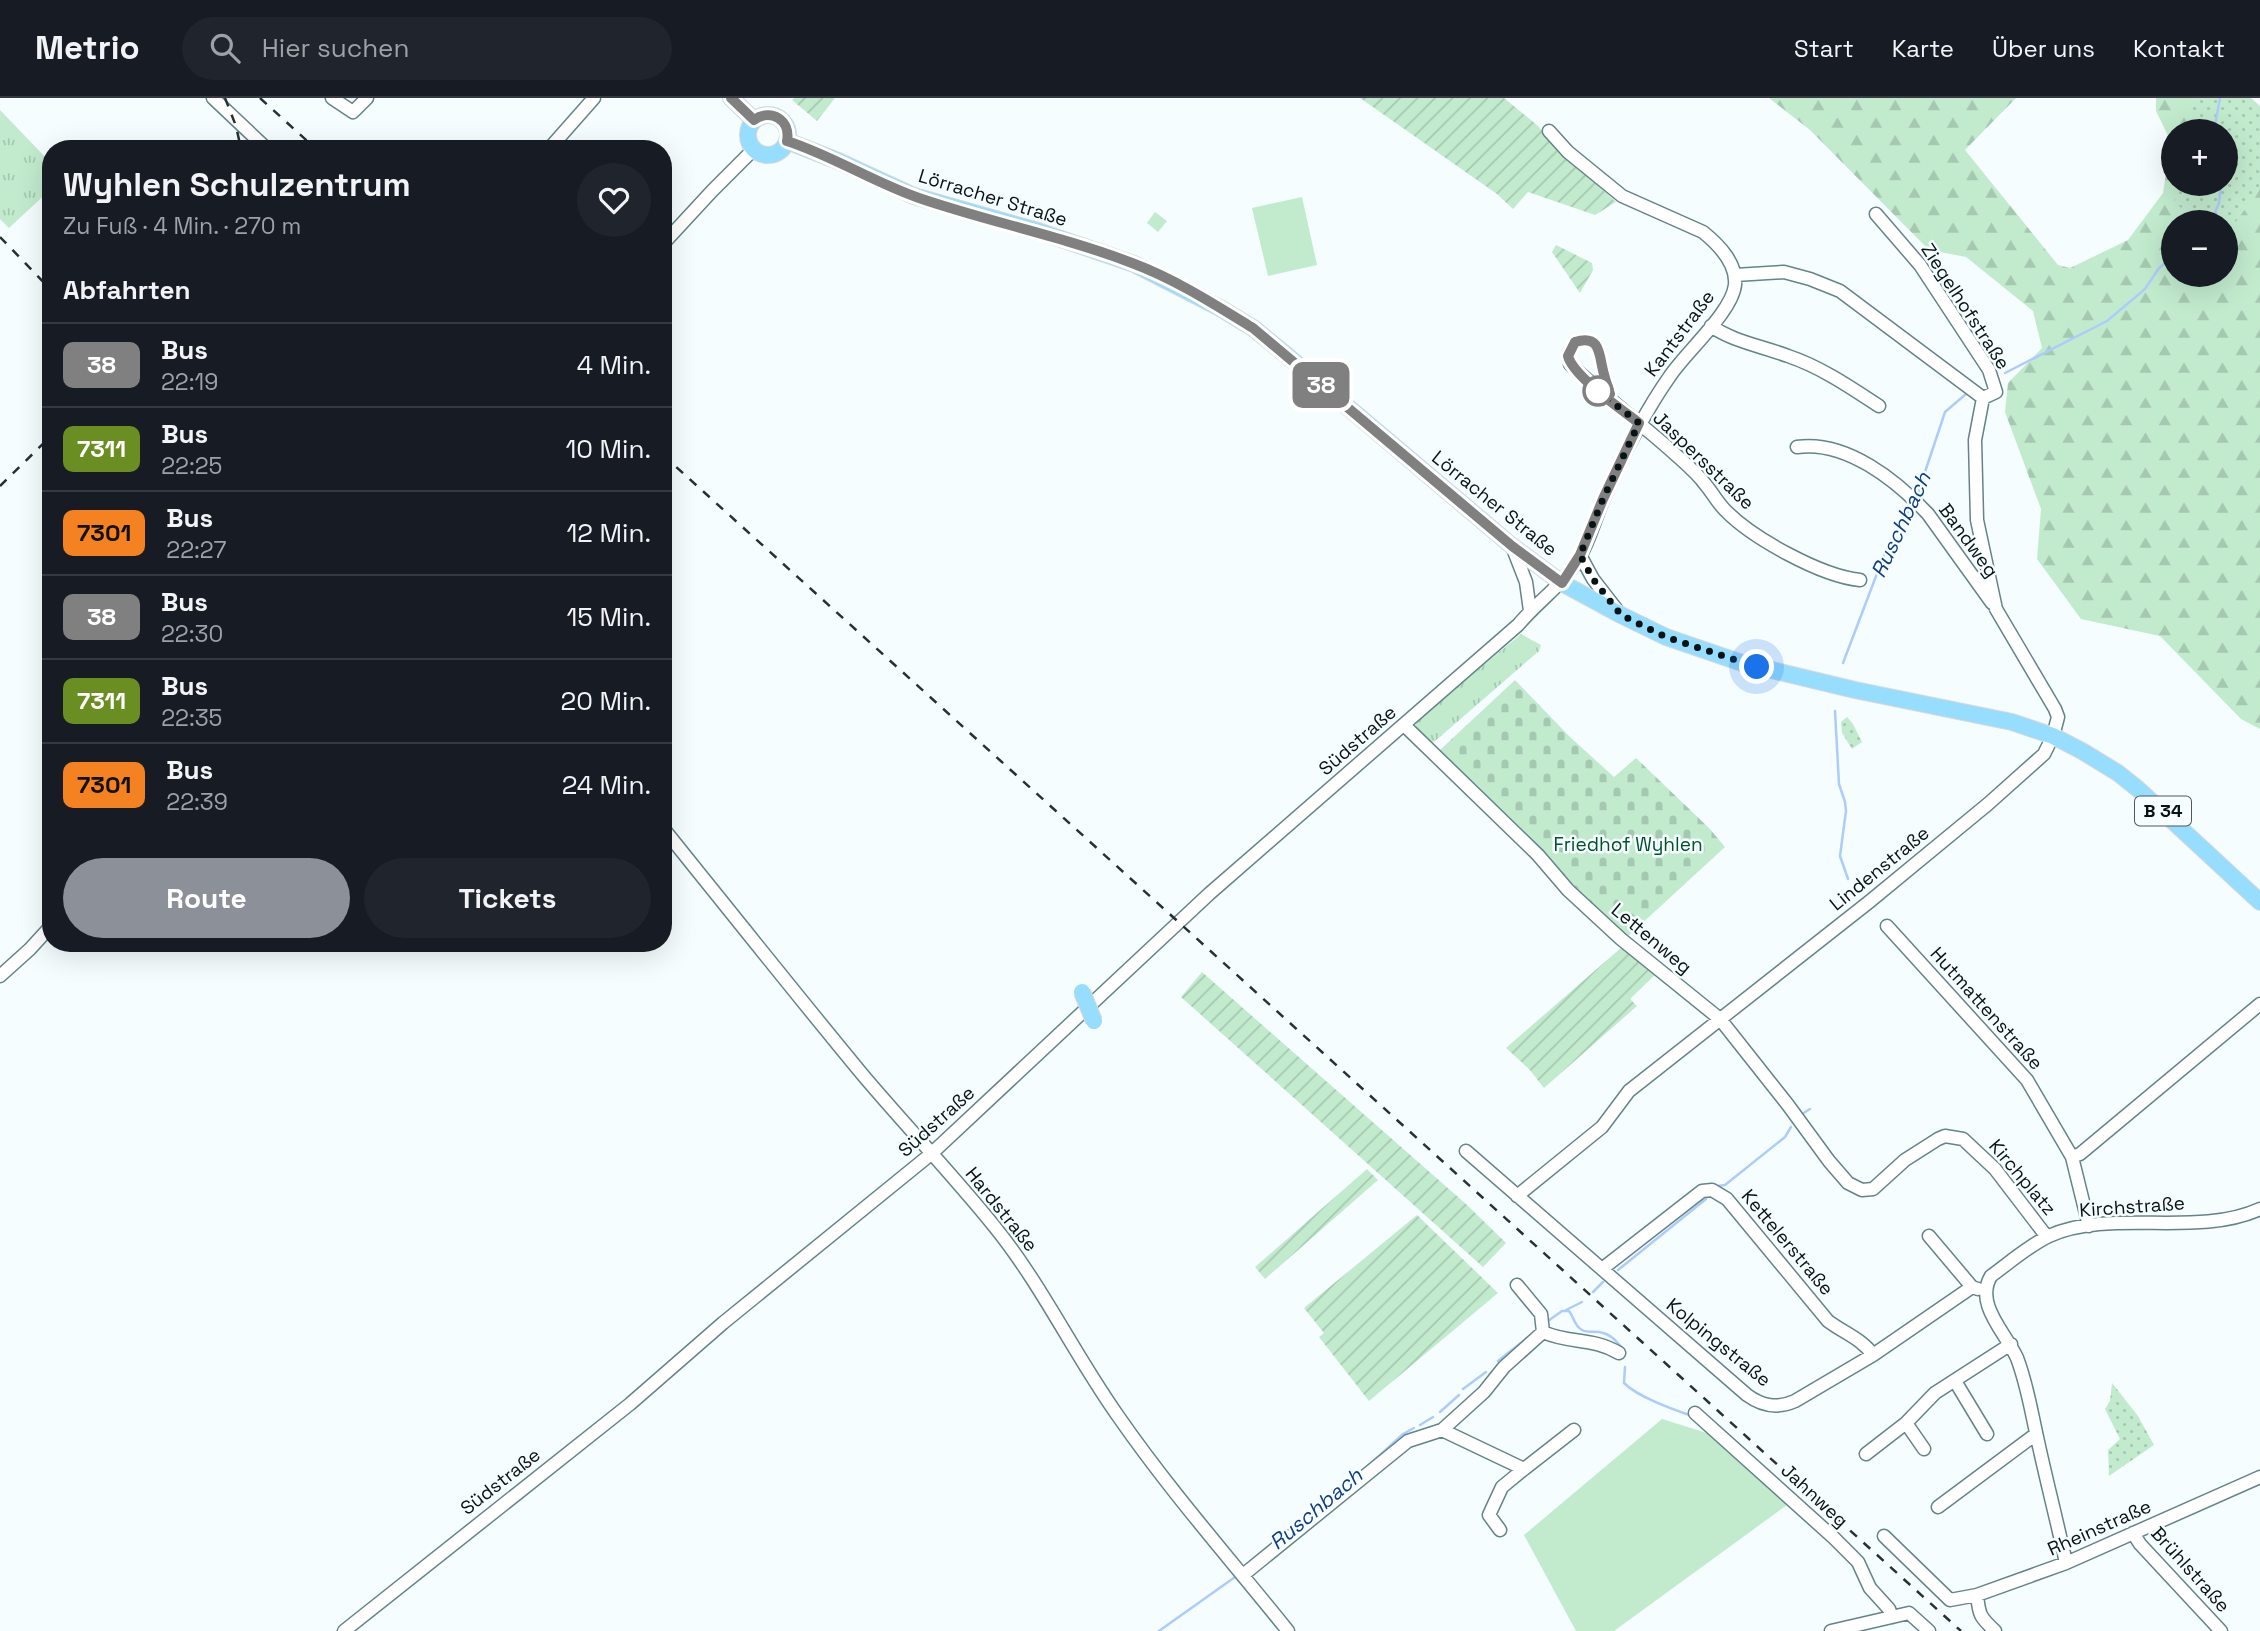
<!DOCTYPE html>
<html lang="de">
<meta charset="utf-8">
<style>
:root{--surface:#171b24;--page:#20242c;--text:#f1f3f6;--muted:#9ea1a6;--line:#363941;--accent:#8c9099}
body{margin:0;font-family:"Space Grotesk",sans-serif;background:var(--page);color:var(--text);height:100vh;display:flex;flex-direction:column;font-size:26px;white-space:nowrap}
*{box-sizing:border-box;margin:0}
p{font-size:23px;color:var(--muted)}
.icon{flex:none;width:38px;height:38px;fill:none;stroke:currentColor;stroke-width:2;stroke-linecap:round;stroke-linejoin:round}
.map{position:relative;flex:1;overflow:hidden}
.drawer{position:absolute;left:42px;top:42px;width:630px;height:812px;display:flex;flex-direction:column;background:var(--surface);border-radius:28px;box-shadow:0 7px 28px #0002}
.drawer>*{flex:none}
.badge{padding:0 14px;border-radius:10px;font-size:24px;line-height:46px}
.tools{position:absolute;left:2161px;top:21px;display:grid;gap:14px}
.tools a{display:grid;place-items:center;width:77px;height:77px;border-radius:50%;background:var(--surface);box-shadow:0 7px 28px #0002;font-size:35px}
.you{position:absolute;width:35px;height:35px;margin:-18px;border:5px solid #fff;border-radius:50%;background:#1a73e8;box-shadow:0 0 0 10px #1a73e833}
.map>.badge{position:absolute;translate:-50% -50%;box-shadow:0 0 0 4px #fff}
h2{padding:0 21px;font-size:26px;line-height:63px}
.round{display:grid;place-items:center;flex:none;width:74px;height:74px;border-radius:37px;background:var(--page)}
.summary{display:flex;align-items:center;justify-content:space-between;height:119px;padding:0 21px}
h1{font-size:33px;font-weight:700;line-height:52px}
.primary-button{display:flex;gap:14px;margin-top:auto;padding:14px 21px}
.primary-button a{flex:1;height:80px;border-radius:42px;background:var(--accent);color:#fff;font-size:28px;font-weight:700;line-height:80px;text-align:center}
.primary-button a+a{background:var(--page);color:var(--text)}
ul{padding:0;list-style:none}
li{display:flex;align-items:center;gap:21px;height:84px;padding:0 21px;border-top:2px solid var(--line)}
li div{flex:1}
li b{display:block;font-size:26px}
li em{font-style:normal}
li .badge{min-width:77px;font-weight:700;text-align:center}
header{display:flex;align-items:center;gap:42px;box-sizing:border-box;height:98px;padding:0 35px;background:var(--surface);border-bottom:2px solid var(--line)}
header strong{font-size:33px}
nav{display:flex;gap:38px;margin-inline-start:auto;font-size:24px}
.search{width:490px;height:63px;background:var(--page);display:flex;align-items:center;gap:18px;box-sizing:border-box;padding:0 24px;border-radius:38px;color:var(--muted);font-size:26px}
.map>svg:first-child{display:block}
</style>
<header>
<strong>Metrio</strong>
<div class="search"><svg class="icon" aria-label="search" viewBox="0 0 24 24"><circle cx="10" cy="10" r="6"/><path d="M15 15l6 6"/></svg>Hier suchen</div>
<nav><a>Start</a><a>Karte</a><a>Über uns</a><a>Kontakt</a></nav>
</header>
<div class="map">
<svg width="2260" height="1533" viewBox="0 0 2260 1533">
<defs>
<pattern id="grass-tufts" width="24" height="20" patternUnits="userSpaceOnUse" patternTransform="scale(1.75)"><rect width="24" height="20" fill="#c2ebce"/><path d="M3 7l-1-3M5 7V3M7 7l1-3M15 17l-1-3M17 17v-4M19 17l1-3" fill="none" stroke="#a5c9b0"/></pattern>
<pattern id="forest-firs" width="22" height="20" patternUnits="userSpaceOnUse" patternTransform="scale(1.75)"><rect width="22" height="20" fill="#c2ebce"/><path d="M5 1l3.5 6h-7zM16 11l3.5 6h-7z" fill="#a5c9b0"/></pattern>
<pattern id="cemetery-stones" width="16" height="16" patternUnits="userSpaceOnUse" patternTransform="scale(1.75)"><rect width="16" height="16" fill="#c2ebce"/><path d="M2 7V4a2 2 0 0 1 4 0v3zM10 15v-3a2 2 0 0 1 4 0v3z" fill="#a5c9b0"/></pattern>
<pattern id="park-dots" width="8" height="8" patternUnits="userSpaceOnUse" patternTransform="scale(1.75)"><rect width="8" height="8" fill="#c2ebce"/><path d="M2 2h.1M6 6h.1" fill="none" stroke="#a5c9b0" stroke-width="1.8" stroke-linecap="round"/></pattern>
<pattern id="garden-furrows" width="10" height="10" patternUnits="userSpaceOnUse" patternTransform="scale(1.75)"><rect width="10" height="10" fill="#c2ebce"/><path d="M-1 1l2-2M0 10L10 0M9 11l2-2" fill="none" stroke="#a5c9b0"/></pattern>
</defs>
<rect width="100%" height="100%" fill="#f6fdfe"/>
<!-- grass -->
<path fill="url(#grass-tufts)" d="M0,12L51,65V91L9,130L0,121Z
M1521,536L1541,547L1539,553L1434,644L1426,642L1416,632V623Z"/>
<!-- forest -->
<path fill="url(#forest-firs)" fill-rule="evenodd" d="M1769,0H2016L1965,52L2058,167L2070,170L2128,142L2163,95L2171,44L2156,13V0H2250L2260,27V631L2241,621L2160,538L2081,521L2037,461L2041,411L2005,314L2008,285L2042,250L2033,213L1966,159L1929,152L1810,32ZM2174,33H2226V86H2174ZM2174,124H2226V177H2174Z"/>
<!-- cemetery -->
<path fill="url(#cemetery-stones)" d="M1515,582L1569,638L1614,679L1636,660L1709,730L1725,749L1626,840L1440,652Z"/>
<!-- park -->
<path fill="url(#park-dots)" d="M2195,0H2251L2260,8V91L2226,137V124H2204L2174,105L2177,86H2226V33H2188Z
M1847,619L1853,626L1862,644L1852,651L1842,635L1841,624Z
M2112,1285L2138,1318L2154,1347L2109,1378L2108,1352L2120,1341L2105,1311L2110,1303Z"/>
<!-- garden -->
<path fill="url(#garden-furrows)" d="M794,0H835L817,23L792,2Z
M1360,0H1504L1537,27L1563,56L1616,104L1595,117L1528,94L1513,111L1497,96Z
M1556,147L1592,165L1593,172L1580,195L1552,154Z
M1622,849L1656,876L1630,901L1637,908L1544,990L1530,972L1506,950Z
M1202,874L1466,1106L1506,1145L1483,1169L1181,899Z
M1367,1071L1378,1082L1265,1181L1255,1169Z
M1417,1117L1498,1195L1369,1303L1319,1239L1324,1235L1304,1210Z"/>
<!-- pitch -->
<path fill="#c2ebce" d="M1302,99L1317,167L1268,178L1252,110Z
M1155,114L1167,123L1158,134L1147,125Z
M1662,1321L1707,1335L1787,1407L1614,1533H1576L1524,1437Z"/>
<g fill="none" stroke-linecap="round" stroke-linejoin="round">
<!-- stream -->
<path stroke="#aeccfa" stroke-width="2.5" d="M2214,33L2220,0
M2211,124L2219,105L2221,86
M2005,275L2107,223L2145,191L2159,170L2174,158
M1917,398L1945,314L1966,296
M1843,565L1886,452L1912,407
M1835,613L1839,686L1845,704L1846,713L1840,758L1848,781
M1802,1016L1810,1011
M1718,1088L1725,1087L1785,1039L1791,1029
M1618,1172L1706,1101
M1593,1194L1603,1184
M1566,1212L1582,1204
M1548,1223L1562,1213H1569C1574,1219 1574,1228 1582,1232C1587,1235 1593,1233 1599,1234C1612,1236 1618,1245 1625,1254
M1498,1263L1527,1240
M1625,1269L1624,1285C1638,1299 1672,1311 1692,1318
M1463,1291L1486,1274
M1440,1314L1459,1297
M1420,1327L1433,1319
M1368,1368L1403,1336L1414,1330
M1159,1533L1235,1479"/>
<defs>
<path id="minor" d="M213,0L267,51
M332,0L353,14L367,0
M549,51L594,0
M1876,116L1920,167L1989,272L1996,294L1983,300
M663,146L712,93L754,51
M1735,177L1784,174L1810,181L1840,193L1983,300
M1711,228C1734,244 1762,248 1788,258C1821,269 1850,289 1879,308
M1570,266C1603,298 1641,325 1675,356C1685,365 1697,375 1705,386C1712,394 1717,404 1725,412C1752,440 1821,478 1860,482
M1797,349C1846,342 1896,382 1928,416L1992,505
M1512,448L1526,484L1530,513
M1580,457L1593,481L1617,512
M1404,627L1538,757L1568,792L1621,841L1720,921L1788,1007L1829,1063L1848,1085L1862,1092L1873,1091L1905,1062L1938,1041L1945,1038L1963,1041L1995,1071L2047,1139
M663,730C729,812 795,895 862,976C905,1027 952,1076 994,1128C1042,1187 1074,1256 1118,1318C1170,1393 1231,1462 1288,1533
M1887,828L2027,982L2072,1059L2089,1128
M0,878L30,851L51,828
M1466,1053L1747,1297C1762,1308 1777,1311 1795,1303L1873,1257L1972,1189
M2072,1059L2080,1056L2260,906
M1517,1098L1602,1029L1629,993L1869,804L1988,706L2044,656L2053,638L2058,619L2055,611L1996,511L1977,422L1975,342L1983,300
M1929,1138L1972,1189L1978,1191
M1602,1171L1702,1093L1712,1092L1727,1101L1828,1223C1844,1235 1862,1241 1873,1257
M1517,1187L1541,1216L1543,1234C1570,1246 1592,1239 1619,1255
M1955,1283L1987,1336
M1695,1315L1834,1440L1858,1464L1870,1490L1889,1511L1892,1519
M1906,1325L1924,1351
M1442,1332L1524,1371L1574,1332
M1866,1356L1906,1325L1935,1295L2011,1246
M1938,1409L2036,1336
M1500,1432L1489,1417L1502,1389L1524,1371
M2133,1435L2140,1446L2221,1533
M1884,1438L1950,1502L1977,1497L2066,1465L2260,1379
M2066,1465C2057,1423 2046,1381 2037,1339C2031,1312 2027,1286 2017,1260C2006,1235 1974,1206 1991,1178C2009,1165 2028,1148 2049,1138C2111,1110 2196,1140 2260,1111
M1243,1477L1408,1343L1442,1332L1484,1294L1504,1269L1543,1234
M1977,1497C1979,1517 1980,1519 1995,1533
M344,1533L630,1306L723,1225L931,1056L1209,796L1518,527C1539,502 1562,488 1579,460C1590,442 1595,420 1604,400C1623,357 1643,316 1670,278C1686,254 1732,214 1735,187C1737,165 1719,147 1703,134L1622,98L1568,54L1549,33
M1831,1533L1909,1515L1929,1533"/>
<path id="major" d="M731,0L754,22
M748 37a20 20 0 1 1 40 0a20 20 0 1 1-40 0Z
M787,43L838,63L914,98L1038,133L1134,166L1220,210L1253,230L1285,256L1512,448L1562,485L1621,517L1666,539L1742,565L1855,592L2012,624L2053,638L2082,653L2118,675L2138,691L2260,804"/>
</defs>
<!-- minor casing -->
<use href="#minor" stroke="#648488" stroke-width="15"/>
<!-- major casing -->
<use href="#major" stroke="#d7d9da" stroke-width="18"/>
<!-- minor -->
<use href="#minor" stroke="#fff" stroke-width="12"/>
<!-- major -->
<use href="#major" stroke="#97ddfe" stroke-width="16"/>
<!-- rail -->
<path stroke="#263133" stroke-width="2.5" stroke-dasharray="9 9" stroke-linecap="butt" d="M225,0L236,28L241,51
M260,0L316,51
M0,139L51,192
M663,357L1961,1533
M0,388L51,338"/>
<defs>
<path id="major-bridge" d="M1082,894L1094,923"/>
</defs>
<!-- major-bridge casing -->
<use href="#major-bridge" stroke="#d7d9da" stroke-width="18" stroke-linecap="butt"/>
<!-- major-bridge -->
<use href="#major-bridge" stroke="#97ddfe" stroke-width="16"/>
</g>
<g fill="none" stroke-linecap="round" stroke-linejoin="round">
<defs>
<path id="line" d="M731,0L754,22C771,10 791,22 787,43C833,58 873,84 919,100C989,124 1062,138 1132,165C1175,181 1214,206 1253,230L1512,448L1562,485L1580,457L1603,401L1639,325C1621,311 1573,278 1568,258L1575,244C1597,237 1599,251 1602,268C1604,278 1607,287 1610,296"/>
</defs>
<!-- line casing -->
<use href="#line" stroke="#fff" stroke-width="16"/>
<!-- line -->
<use href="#line" stroke="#808080" stroke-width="10"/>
<!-- walk -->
<path stroke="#071315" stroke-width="7" stroke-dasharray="0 12.6" d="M1598,293L1639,325L1603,401L1580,457L1593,481L1621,517L1666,539L1757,569"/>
</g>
<!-- markers -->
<circle fill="#fff" stroke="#808080" stroke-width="3.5" cx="1598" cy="293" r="14"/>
<g text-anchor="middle" stroke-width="5" stroke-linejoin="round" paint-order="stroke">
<!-- shield labels -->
<rect fill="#f6fdfe" stroke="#4f595b" stroke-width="2" x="2135" y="698.5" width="56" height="29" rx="5"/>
<g font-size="18" font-weight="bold" fill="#071315">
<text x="2163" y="719">B 34</text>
</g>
<!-- street labels -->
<g font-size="19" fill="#071315" stroke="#f6fdfe">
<text transform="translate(993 99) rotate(17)" y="7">Lörracher Straße</text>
<text transform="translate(1966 208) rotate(57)" y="7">Ziegelhofstraße</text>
<text transform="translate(1679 235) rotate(-53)" y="7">Kantstraße</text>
<text transform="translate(1704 362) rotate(44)" y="7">Jaspersstraße</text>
<text transform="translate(1495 405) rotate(39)" y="7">Lörracher Straße</text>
<text transform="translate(1969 442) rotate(54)" y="7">Bandweg</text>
<text transform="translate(1357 642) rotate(-41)" y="7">Südstraße</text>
<text transform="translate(1879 770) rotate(-39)" y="7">Lindenstraße</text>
<text transform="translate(1652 840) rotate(40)" y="7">Lettenweg</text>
<text transform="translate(1987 910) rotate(48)" y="7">Hutmattenstraße</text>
<text transform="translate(936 1023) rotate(-42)" y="7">Südstraße</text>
<text transform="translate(2023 1079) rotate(50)" y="7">Kirchplatz</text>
<text transform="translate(2132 1108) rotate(-4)" y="7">Kirchstraße</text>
<text transform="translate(1002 1111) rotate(51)" y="7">Hardstraße</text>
<text transform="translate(1788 1144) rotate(50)" y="7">Kettelerstraße</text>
<text transform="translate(1719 1244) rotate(39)" y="7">Kolpingstraße</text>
<text transform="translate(500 1383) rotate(-38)" y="7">Südstraße</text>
<text transform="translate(1815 1397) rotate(43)" y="7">Jahnweg</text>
<text transform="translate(2099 1429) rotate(-24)" y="7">Rheinstraße</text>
<text transform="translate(2191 1471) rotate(48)" y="7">Brühlstraße</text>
</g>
<!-- park labels -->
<g font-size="19" fill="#005029" stroke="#f6fdfe">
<text x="1628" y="753">Friedhof Wyhlen</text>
</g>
<!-- water labels -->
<g font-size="21" font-style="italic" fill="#113d7e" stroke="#f6fdfe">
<text transform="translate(1901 427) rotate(-65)" y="7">Ruschbach</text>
<text transform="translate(1316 1411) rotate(-40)" y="7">Ruschbach</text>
</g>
</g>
</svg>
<div class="tools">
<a>+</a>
<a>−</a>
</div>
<div class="you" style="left:1757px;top:569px"></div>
<b class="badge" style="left:1321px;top:287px;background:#808080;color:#fff">38</b>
<section class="drawer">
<div class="summary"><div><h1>Wyhlen Schulzentrum</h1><p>Zu Fuß · 4 Min. · 270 m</p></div><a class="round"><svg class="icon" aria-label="heart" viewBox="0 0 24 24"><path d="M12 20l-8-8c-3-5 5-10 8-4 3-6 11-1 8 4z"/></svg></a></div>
<h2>Abfahrten</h2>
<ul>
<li><span class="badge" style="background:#808080;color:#fff">38</span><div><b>Bus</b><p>22:19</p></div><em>4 Min.</em></li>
<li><span class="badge" style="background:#6b8e23;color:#fff">7311</span><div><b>Bus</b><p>22:25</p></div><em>10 Min.</em></li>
<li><span class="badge" style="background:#f58220;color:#111">7301</span><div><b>Bus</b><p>22:27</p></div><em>12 Min.</em></li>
<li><span class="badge" style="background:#808080;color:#fff">38</span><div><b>Bus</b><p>22:30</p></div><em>15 Min.</em></li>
<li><span class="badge" style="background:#6b8e23;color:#fff">7311</span><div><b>Bus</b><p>22:35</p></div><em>20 Min.</em></li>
<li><span class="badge" style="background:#f58220;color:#111">7301</span><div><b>Bus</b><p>22:39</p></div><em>24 Min.</em></li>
</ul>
<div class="primary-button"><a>Route</a><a>Tickets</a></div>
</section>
</div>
